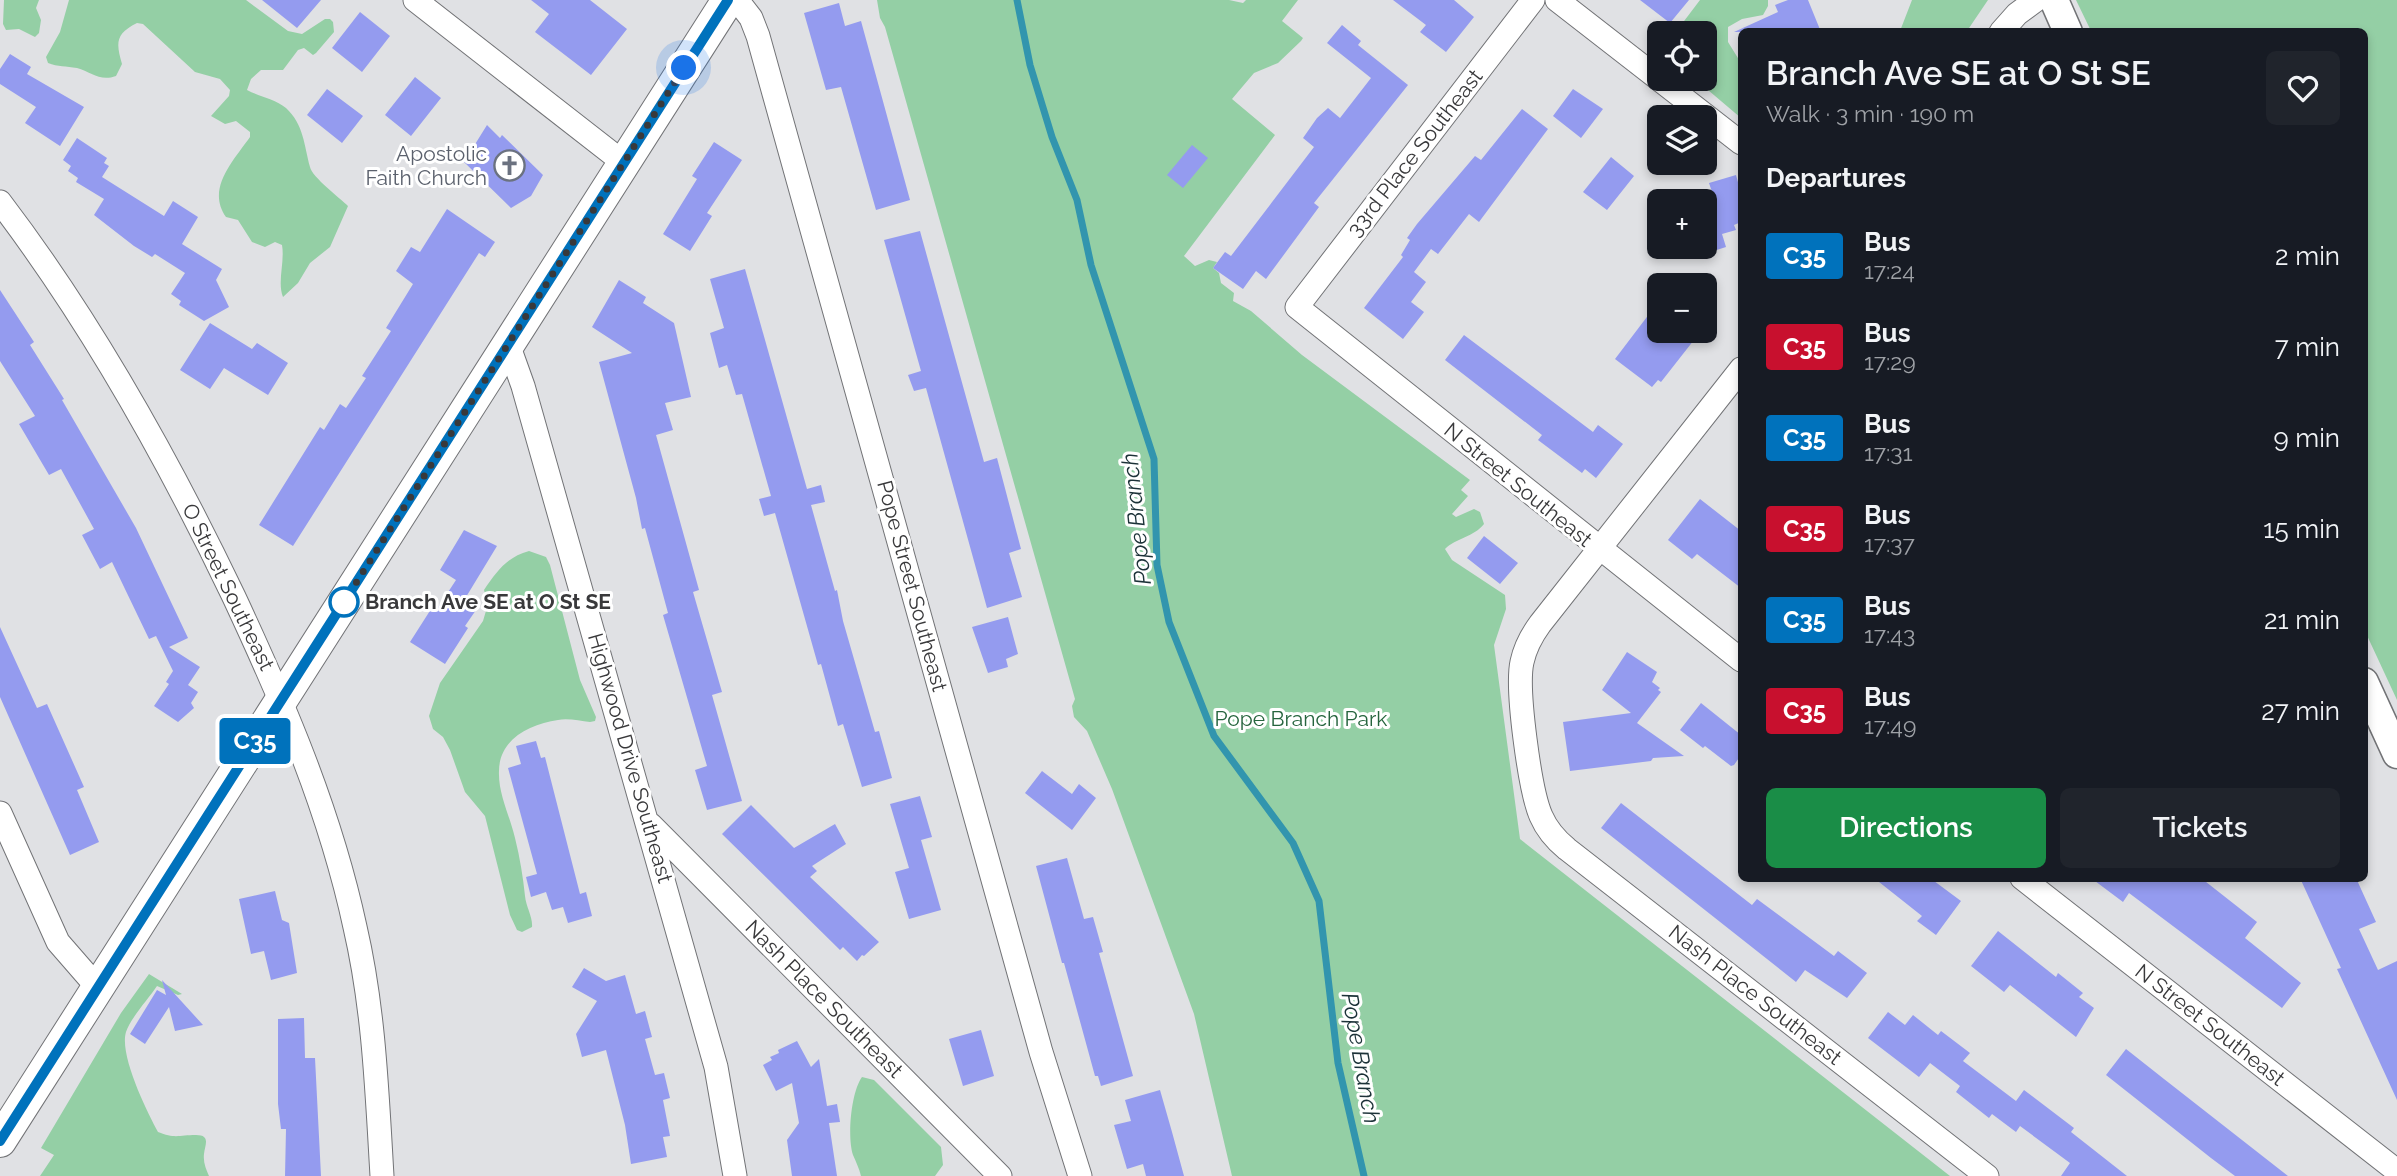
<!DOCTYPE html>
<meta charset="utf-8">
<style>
:root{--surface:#171b24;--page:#20242c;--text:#f1f3f6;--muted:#9ea1a6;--accent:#1a8d47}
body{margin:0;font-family:Raleway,sans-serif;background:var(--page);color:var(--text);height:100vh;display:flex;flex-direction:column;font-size:26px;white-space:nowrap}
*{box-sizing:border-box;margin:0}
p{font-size:23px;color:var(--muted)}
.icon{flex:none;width:38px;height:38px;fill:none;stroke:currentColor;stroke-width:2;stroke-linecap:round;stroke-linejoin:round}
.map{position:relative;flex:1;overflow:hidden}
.panel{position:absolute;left:1738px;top:28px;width:630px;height:854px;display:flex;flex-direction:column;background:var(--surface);border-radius:10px;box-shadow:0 4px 10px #0003}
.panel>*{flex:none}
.badge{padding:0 14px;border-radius:5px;font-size:24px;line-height:46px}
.tools{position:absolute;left:1647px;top:21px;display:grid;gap:14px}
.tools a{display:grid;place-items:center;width:70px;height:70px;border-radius:10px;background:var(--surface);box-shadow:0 4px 10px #0003;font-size:35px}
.you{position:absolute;width:35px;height:35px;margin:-18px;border:5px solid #fff;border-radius:50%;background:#1a73e8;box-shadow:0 0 0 10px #1a73e833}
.map>.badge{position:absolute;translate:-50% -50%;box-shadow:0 0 0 4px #fff}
h2{padding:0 28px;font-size:26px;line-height:63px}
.round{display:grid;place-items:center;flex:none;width:74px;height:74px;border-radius:10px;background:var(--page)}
.head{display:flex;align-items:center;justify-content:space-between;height:119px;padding:0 28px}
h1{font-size:33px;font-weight:600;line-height:52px}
.primary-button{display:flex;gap:14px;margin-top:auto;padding:14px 28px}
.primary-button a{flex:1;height:80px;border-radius:10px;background:var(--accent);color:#fff;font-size:28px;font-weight:600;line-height:80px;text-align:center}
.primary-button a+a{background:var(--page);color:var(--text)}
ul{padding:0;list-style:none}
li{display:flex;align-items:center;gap:21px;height:91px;padding:0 28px}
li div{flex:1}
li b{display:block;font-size:26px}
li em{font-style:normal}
li .badge{min-width:77px;font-weight:700;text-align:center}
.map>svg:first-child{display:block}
</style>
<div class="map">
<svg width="2397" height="1176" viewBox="0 0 2397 1176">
<rect width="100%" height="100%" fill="#e0e1e4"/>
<!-- green -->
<path fill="#94cfa5" d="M4,0H39L36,8L41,20L39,33L35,37L19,29L6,30L3,24Z
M69,0H246L288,31L302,34L325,19H330L333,22L334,32L316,53L313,55L304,48L298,50L283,70H261L251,79L247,90C260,97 275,99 286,108C304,125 304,145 310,167C312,177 340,198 348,206L330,247L310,263L298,283L283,297C277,282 285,262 282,245L275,242L265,247L252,242L238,220L226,217C206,189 233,161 250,137V132L236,121L225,124L211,116L229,96L230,90L220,79L195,72L143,24L137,23C115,34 116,43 122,64L116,76C100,82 91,72 77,68C66,66 58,67 48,63L46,57L60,32Z
M877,0H1229L1243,3L1246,0H1298L1282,21L1303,38L1301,41L1278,63L1254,73L1232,99L1275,135L1184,256L1195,266L1209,260L1217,262L1213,268L1219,273L1221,283L1234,293L1233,301L1251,311L1302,355L1470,480L1461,490L1468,496L1452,514L1456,517L1474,509L1480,512L1484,524C1474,537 1456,538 1445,549L1452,560L1505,595L1506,609L1494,645L1520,839L1950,1176H1232L1194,1014L1112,789L1087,731L1074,717L1072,706L1075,699L885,27L880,18Z
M1700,0H1768V6L1763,15L1742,19L1728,27V42L1741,63V118L1695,79H1704V33H1675Z
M1912,0H1988L1967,31H1900Z
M2076,0H2397V700L2364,629V32L2091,31Z
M529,551L546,557L550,565L580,680L596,717L595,721L590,722C580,721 568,718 558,720C530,724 499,739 499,771C498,794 510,816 515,838C520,858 523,877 525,896C526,907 533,917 532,927L522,932L517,930L510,915L485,816L465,792L450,750L443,737L433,729L429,716L440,683L483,621L488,604L484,590C497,571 507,557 529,551Z
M149,974L182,994L178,995L157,986C149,998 130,1019 126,1032C119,1055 147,1112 158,1132C175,1139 179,1135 196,1135C211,1135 205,1145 204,1154C203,1162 206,1169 209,1176H40L54,1155L41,1148L121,1013Z
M862,1077L874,1080L941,1147L943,1165L935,1176H861C859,1168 856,1162 853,1155C847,1137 851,1092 862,1077Z"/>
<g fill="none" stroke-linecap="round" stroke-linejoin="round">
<!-- stream -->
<path stroke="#3295ae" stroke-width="7" d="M1017,0L1030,65L1052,137L1077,200L1091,265L1154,459L1157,565L1169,622L1214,736L1293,843L1319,901L1338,1063L1364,1176"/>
</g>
<!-- building -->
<path fill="#949bef" d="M262,0H321L297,28Z
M531,0H590L627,29L591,75L535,32L549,14Z
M1393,0H1454L1474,17L1446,52L1420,32L1426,25Z
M1640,0H1689L1670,23Z
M1788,0H1808L1821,32H1734L1778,12L1775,5Z
M839,3L845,26L861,21L910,200L876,210L841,87L826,90L804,13Z
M360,12L390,36L362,72L332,48Z
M1342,25L1361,41L1358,45L1408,85L1314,203L1319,207L1266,279L1256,271L1243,289L1213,268L1225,252L1231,256L1314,147L1303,138L1317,118L1328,108L1340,118L1371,78L1327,43Z
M10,54L31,67L27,74L84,107L60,146L25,123L36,107L0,84V69Z
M415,77L441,98L411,136L385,115Z
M327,89L363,116L342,143L307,115Z
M1573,89L1603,109L1581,138L1553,116Z
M1522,109L1548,129L1479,222L1469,214L1438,254L1431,249L1414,272L1426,282L1411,302L1424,312L1403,339L1364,308L1403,257L1401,255L1410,240L1407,238L1417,224L1475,156L1481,160Z
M487,125L500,138L502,135L543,175L531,196L511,208L464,162Z
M77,138L107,158L104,163L109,166L102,177L164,216L173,201L198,217L182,244L222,269L216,280L229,307L204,321L179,305L181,301L171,294L185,273L155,254L152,257L134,246L94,215L104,199L76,182L78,178L68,171L71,166L63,160Z
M714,142L742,160L707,213L712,216L690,251L663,234L697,179L692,176Z
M1192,145L1208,158L1183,188L1167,175Z
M1611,157L1634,176L1607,210L1583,192Z
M1736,175L1741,193V222L1734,225L1736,230L1722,234L1726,247L1704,254V192H1712L1709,183Z
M447,209L495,242L485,257L479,253L293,546L259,525L320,427L324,430L340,404L346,408L366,378L362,376L391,331L386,328L413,284L396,271L411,247L420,252Z
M920,231L984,462L997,458L1021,549L1009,553L1022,597L987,608L926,388L914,391L908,375L921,371L884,240Z
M745,269L807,489L821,485L825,502L811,505L835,591L837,590L843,621L875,732L879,731L892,778L862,787L843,724L838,726L821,664L818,665L775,513L764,516L759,499L771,496L742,394L736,395L727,365L719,368L710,333L724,328L710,279Z
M619,280L646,297L643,303L674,323L691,397L665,403L673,430L656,435L699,590L693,592L722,692L712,695L742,801L707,810L695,770L707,766L663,615L668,613L645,528L642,529L636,498L599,362L632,353L592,327Z
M0,290L34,342L30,345L64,399L62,400L136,528L188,638L169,647L200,667L188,685L198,692L191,703L194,708L178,722L154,706L169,684L166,682L173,671L156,636L149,639L112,562L100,569L82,535L94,529L61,469L49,475L19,424L35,416L0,361Z
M1659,301V331H1701L1661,382L1658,380L1652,387L1615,359Z
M210,323L252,349L257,343L288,363L268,395L224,368L210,389L180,370Z
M1464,335L1593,432L1598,425L1623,444L1596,478L1585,469L1582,473L1538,440L1542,435L1445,360Z
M1700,499L1741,531V588L1697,554L1692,559L1668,540Z
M464,530L497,546L463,602L476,610L465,626L468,628L445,664L410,642L433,606L437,609L456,580L440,570Z
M1484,536L1518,563L1500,584L1467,558Z
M1008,617L1018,654L1006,659L1008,667L988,673L972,627Z
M0,627L37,708L47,704L84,787L77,790L99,842L70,855L0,697Z
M1627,652L1657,672L1652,682L1660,688L1658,690L1661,692L1637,723L1684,756L1653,758L1651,761L1570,771L1563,722L1631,713L1602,690Z
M1701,703L1741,735V755L1734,765L1731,766L1705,746L1703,748L1680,730Z
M536,741L541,758L545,757L580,894L586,892L592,916L568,923L563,907L552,910L546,892L531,897L526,877L537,874L508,768L521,764L516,746Z
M1042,771L1072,794L1079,784L1096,798L1072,830L1025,793Z
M920,796L932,837L921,840L941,910L909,919L895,872L909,868L890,804Z
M1621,803L1752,905L1757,899L1834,956L1838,951L1867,973L1847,998L1805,970L1796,982L1601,828Z
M751,805L794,848L835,824L846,844L812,866L817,871L810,877L879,942L864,956L862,955L857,961L843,947L840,950L722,834Z
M1067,858L1084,919L1093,917L1103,952L1099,953L1133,1076L1101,1086L1098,1076H1095L1064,963H1062L1036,866Z
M1874,878H1930L1961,901L1936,935L1917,921L1922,916Z
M2091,878H2201L2257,922L2245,938L2301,983L2282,1008L2129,893L2123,902Z
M2300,878H2356L2376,922L2359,929L2378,970L2397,961V1100L2337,969L2341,968Z
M275,891L282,920L289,923L297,973L271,980L264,951L251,954L239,899Z
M1998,931L2056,977L2058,973L2083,993L2079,997L2094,1008L2076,1037L2010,985L2004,992L1971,966Z
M584,968L606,981L625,975L636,1014L645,1011L652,1037L645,1039L655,1075L664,1073L670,1098L663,1100L670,1136L663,1137L667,1157L631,1164L625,1125L606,1050L582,1057L576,1034L597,1001L572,987Z
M162,980L203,1025L175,1031L169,1007L145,1044L130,1034L157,990L166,995Z
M1888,1012L1905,1025L1913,1015L1938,1035L1941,1031L1970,1053L1963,1061L2016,1101L2024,1090L2074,1128L2071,1132L2127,1176H2061L2070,1163L2020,1126L2016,1132L1992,1114L1989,1118L1956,1092L1960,1086L1930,1063L1919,1077L1868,1038Z
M304,1018L305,1058H315L321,1176H285L286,1129H281L278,1104V1019Z
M981,1030L994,1076L963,1086L949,1039Z
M797,1041L811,1067L819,1059L827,1106L837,1104L840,1122L829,1123L837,1176H792L787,1140L799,1123L792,1083L776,1091L763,1065L772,1060L770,1057L779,1053L778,1050Z
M2126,1049L2164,1079L2288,1176H2235L2211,1158L2106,1075Z
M1160,1090L1172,1132L1184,1176H1146L1143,1164L1127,1169L1114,1125L1131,1121L1125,1100Z"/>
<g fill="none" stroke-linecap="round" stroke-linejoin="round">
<defs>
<path id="minor" d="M415,0L624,163
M737,0L751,18L758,36L1041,1052L1080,1176
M1533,0L1297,307L1741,660
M1557,0L1741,143
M2001,32L2017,14L2036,0
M0,202C93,324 168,459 234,597C284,704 330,811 355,927C374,1009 377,1092 382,1176
M508,344L523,386L716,1067L735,1176
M1741,369L1540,624C1532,635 1525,648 1522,662C1516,689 1530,791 1541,816C1547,830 1556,840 1567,849L1987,1176
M0,813L58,942L98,988
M651,825L1000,1176
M2022,878L2397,1171"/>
<path id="tertiary" d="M2054,0L2068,32
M2364,682L2397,754"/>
<path id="secondary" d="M0,1141L728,0"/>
</defs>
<!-- minor casing -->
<use href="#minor" stroke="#727376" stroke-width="25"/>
<!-- tertiary casing -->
<use href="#tertiary" stroke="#727376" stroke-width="31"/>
<!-- secondary casing -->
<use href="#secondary" stroke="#727376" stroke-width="34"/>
<!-- minor -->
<use href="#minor" stroke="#fff" stroke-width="23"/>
<!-- tertiary -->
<use href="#tertiary" stroke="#fff" stroke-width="28"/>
<!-- secondary -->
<use href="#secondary" stroke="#fff" stroke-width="32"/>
</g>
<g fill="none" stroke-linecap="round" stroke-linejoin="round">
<defs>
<path id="line" d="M0,1141L728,0"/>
</defs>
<!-- line casing -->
<use href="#line" stroke="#fff" stroke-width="16"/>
<!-- line -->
<use href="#line" stroke="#0072bc" stroke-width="10"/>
<!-- walk -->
<path stroke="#39393b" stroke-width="7" stroke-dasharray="0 12.6" d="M344,602L340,608L684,68"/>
</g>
<!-- icons -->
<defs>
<symbol id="church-ring" viewBox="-11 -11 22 22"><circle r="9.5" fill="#fff" stroke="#6b7280" stroke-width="1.5"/><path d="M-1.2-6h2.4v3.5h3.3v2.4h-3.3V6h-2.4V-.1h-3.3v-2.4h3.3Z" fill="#6b7280"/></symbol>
</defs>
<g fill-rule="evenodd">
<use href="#church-ring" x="492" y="148" width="35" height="35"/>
</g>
<!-- markers -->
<circle fill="#fff" stroke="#0072bc" stroke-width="3.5" cx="344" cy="602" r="14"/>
<g text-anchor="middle" stroke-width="6" stroke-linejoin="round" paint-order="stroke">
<!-- street labels -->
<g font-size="21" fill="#39393b" stroke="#fff">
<text transform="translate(1415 153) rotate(-52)" y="7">33rd Place Southeast</text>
<text transform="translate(1518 485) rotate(39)" y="7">N Street Southeast</text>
<text transform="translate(912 586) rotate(75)" y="7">Pope Street Southeast</text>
<text transform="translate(228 587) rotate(64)" y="7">O Street Southeast</text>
<text transform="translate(630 758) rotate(74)" y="7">Highwood Drive Southeast</text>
<text transform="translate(1755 995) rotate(38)" y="7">Nash Place Southeast</text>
<text transform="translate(824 999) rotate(45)" y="7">Nash Place Southeast</text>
<text transform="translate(2210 1025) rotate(38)" y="7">N Street Southeast</text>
</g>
<!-- worship labels -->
<g font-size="21" fill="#5b616d" stroke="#fff" text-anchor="end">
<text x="487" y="161">Apostolic<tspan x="487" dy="24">Faith Church</tspan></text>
</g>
<!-- stop labels -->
<g font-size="21" font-weight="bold" fill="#39393b" stroke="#fff" text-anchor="start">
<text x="365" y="609">Branch Ave SE at O St SE</text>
</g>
<!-- park labels -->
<g font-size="21" fill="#26653e" stroke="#fff">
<text x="1301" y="726">Pope Branch Park</text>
</g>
<!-- water labels -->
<g font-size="23" font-style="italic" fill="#1c3238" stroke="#fff">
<text transform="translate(1136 519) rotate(-96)" y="8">Pope Branch</text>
<text transform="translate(1361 1058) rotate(80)" y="8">Pope Branch</text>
</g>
</g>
</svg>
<div class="tools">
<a><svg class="icon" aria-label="locate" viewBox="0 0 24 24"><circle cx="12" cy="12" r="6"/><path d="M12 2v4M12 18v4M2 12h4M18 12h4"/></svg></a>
<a><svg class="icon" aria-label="layers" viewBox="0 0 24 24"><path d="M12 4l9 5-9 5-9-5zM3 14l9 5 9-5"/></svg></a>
<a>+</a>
<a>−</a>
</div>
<div class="you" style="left:684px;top:68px"></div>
<b class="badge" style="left:255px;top:741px;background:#0072bc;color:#fff">C35</b>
<section class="panel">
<div class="head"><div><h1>Branch Ave SE at O St SE</h1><p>Walk · 3 min · 190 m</p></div><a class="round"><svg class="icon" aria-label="heart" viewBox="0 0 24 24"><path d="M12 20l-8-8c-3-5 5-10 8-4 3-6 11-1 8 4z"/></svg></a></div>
<h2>Departures</h2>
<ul>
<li><span class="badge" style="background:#0072bc;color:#fff">C35</span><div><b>Bus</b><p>17:24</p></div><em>2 min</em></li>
<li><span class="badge" style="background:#c8102e;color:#fff">C35</span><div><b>Bus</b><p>17:29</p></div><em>7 min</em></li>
<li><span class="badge" style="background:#0072bc;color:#fff">C35</span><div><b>Bus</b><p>17:31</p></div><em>9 min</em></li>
<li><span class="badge" style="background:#c8102e;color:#fff">C35</span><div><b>Bus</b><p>17:37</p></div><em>15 min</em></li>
<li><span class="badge" style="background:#0072bc;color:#fff">C35</span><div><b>Bus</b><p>17:43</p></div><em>21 min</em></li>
<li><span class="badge" style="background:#c8102e;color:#fff">C35</span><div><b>Bus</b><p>17:49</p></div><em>27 min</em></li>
</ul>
<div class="primary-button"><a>Directions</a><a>Tickets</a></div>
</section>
</div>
